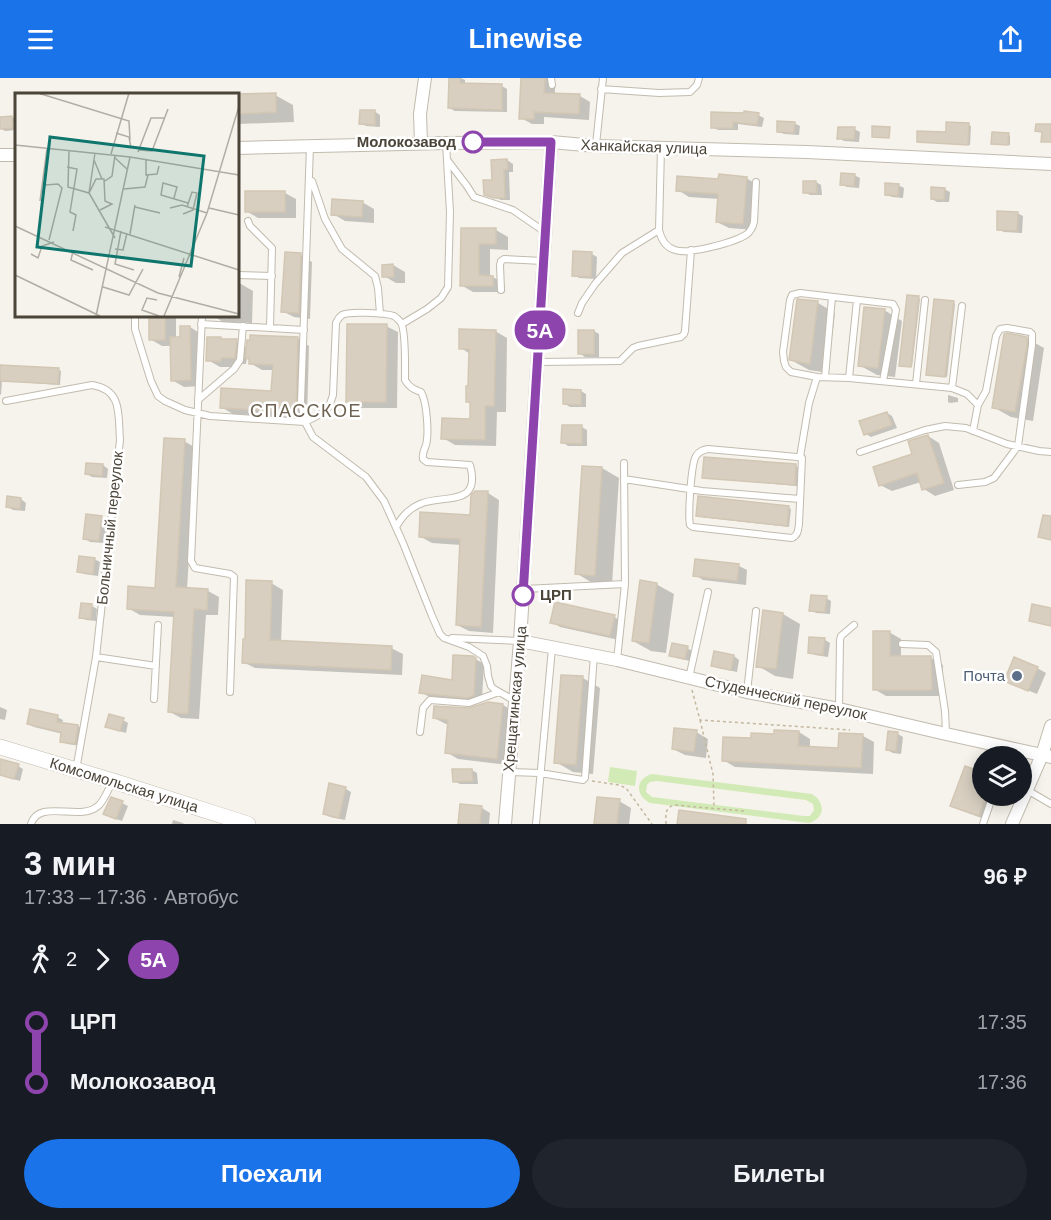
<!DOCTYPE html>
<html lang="ru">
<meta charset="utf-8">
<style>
:root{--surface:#171b24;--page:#20242c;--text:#f1f3f6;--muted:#9ea1a6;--accent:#1a73e8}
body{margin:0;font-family:Arial,sans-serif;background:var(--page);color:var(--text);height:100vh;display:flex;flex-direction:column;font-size:22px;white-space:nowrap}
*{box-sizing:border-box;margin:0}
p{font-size:20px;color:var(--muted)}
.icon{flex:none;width:33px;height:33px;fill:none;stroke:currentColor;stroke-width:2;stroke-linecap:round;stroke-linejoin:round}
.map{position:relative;height:746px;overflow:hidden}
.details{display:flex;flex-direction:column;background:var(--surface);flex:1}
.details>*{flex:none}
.badge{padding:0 12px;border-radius:20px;font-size:21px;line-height:39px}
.buttons{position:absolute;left:972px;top:668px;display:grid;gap:12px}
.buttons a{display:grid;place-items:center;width:60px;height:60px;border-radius:50%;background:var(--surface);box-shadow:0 3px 15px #0003;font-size:30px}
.map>.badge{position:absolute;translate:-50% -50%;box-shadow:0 0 0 3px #fff}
.legs{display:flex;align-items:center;gap:9px;height:66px;padding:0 24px;font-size:20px}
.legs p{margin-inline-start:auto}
.headline{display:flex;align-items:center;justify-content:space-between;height:102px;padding:0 24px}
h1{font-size:33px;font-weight:700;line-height:45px}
.cta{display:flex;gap:12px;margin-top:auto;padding:12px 24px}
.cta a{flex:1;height:69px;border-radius:36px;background:var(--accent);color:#fff;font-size:24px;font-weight:700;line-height:69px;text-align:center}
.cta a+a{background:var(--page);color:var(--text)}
ul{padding:0 24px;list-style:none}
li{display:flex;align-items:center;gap:21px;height:60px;font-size:22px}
li i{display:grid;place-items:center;width:9px;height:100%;margin:0 8px;background:currentColor}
li i::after{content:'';width:15px;height:15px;margin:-8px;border:4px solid;border-radius:50%;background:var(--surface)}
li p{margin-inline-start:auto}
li:first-child i{background:linear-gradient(#0000 50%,currentColor 0)}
li:last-child i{background:linear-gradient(currentColor 50%,#0000 0)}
header{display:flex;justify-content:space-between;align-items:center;height:78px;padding:0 24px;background:var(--accent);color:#fff;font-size:27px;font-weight:700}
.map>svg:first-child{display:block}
</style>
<header><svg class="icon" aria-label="menu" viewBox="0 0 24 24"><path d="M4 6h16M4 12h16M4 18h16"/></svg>Linewise<svg class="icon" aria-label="share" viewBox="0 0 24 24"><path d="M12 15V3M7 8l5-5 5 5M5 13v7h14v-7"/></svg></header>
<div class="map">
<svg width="1051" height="746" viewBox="0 0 1051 746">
<rect width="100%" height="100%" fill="#f6f3ec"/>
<!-- green -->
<path fill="#d2eab5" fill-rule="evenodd" d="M610,689L637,693L635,708L608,704Z
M652,696L812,716C826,725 825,740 809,745L650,725C635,717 635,701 652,696ZM657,703L806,722L813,726L814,732L810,738H804L652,719L646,714L647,707L650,704Z"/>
<!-- shadow -->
<path fill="#0003" d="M450,0H461L465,2V7L502,8L507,11V34L455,33L449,30Z
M523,0H555V17L580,18L590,24L589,42L544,39V46H532L521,40Z
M156,15L181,16H182H156Z
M275,17L293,27L294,44L237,46V18Z
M374,33L380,37V49L366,48L361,45Z
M758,37L764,40L762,49L738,46V52H718L712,49Z
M12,39L16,42V52L5,53L0,50V40Z
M794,45L800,48L799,57L784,56L778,53Z
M968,47L971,48L970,67L920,64L918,63Z
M854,51L860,54L859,64L844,63L839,60Z
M1008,56L1010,58V67L993,65Z
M507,82L513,86V94H509L510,122H501L485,116Z
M854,97L860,100L859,110L847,109L842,106Z
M746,100L758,107L755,152L729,150L717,144L719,121L689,119L678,112L720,103Z
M816,104L821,107L822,117H810L804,114Z
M898,107L904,110L903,120L892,119L886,116Z
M944,111L950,114L949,124H937L932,121Z
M285,115L296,121V140H258L246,133Z
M362,124L374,131V145L345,143L333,136Z
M1017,135L1023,138L1022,155L1004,154L998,151Z
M462,151L496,152L508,159V172L490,171V199H493L505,206V214H473L461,207Z
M592,176L597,179L596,201L579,200L574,197Z
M301,177L312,184L310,241L294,239L282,233Z
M393,187L405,194V205H396L384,198Z
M237,206H241L253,213L252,245L223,244L212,237H237Z
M918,220L920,221L912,289L903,288Z
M953,224L955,226L947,299L929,297Z
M818,225L835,235L828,295L809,292L791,282Z
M884,232L902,243L895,299L877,297L859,287Z
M150,237H176V261L182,260L190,249L201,256L202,308L184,309L172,302V268H162L150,261Z
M386,248L398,254L397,330H359L348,323Z
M495,253L507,260L506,334H497L496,368L455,367L443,360L471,342L472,326L467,323L470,309V276L461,270Z
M594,253L599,256V279H585L579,275Z
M221,260L224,263H236L248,270L298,261L309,268L307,340L233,336L221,329L272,315L274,292H262L250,285V282L247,280L246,286H232V289H220L208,282Z
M1026,260L1044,270L1033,343L1011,339L993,329Z
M0,288L59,292L61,293L60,307L2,303L1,317L0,316Z
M565,313H581L586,316V329H570L565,326Z
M948,317L958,320V324L950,325L948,324Z
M887,335L892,338L897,350L871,359L866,356Z
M582,349L587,352V368H568L562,364Z
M928,358L939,365L954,412L935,418L924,411L921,404L892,413L880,407L914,377Z
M184,363L196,370L187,511L208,513L219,519L218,537H206L199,641L181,640L170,634L175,539L140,537L128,530L157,511Z
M706,380L796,388L798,389L797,408L706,400L704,399Z
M103,387L108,391L107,400L92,399L87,396Z
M602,390L619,400L612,507L594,506L576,495Z
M488,415L499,422L493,555L469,553L457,547L461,467L432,465L421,459L471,438Z
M8,420L21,421L26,425L25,433L13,432L7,428Z
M699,420L789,430L791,431L789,449L700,439L697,437Z
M87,438L102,440L107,443L104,465L90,464L84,460Z
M94,481L100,484L98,498L84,496L79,493Z
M739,488L747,492L746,507L703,502L695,497Z
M271,505L283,512L281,565L391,570L403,576L402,597L255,590L243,584Z
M656,506L674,516L666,575L651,573L633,563Z
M826,520L831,523L830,536L816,535L811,532Z
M92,528L97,531L96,543L86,542L81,539Z
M783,536L800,546L793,601L775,598L758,588Z
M614,539L623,544L619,562L560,549L552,544Z
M889,554L901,561V580H931L943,587V618H886L874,611Z
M825,562L830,565L828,579L815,577L809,574Z
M687,570L692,573L690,583L676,580L671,577Z
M715,575L734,578L739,582L737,594L718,590L712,587Z
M472,579L484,586L482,621L477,623L428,618L420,614L453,604Z
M1037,590L1046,595L1037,616L1015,607Z
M583,600L600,610L593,696L573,694L556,684Z
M488,625L503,627L515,634L508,687L458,681L446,674L449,647L446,646L434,640L469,632Z
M0,629L7,632L5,642L0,641Z
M57,639L63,642L62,646L78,648L83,651L81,668L67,666L62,663L63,656L34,649L28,646Z
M123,642L128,645L126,655L112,651Z
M696,654L708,661L706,680L685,677L673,671Z
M799,654L810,661V670L840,672L863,658L874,664L873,696L735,689L723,682L752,662Z
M898,656L903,659L901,676L893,675L887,672Z
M18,688L23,691L20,703L0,697Z
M966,690L982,696V717H997L987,742L960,732L952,727Z
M472,692L477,695L478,706H460L454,703Z
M330,707L346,711L351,714L345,742L330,739L324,736Z
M598,721L619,723L631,730L629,746H595Z
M122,725L128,728L122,743L110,739Z
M461,727L482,730L490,735L489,746H459Z
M173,742L183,745L184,746H172Z"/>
<!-- building -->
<path fill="#d8cfc1" stroke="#d3c7b4" stroke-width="1.5" d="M449,0H460V5L502,6V32L448,30Z
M521,0H545L544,15L580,16L579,36L534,34V41H519Z
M276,15V34L237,36V16Z
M360,32H375V47L359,46Z
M744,33L759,35L757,47L733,44V50H711V34L744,35Z
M12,38L13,50L0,51V39Z
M777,43L795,44L794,55L777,54Z
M946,44L969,45L968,67L917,64V53L946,54Z
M1036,46H1051V64H1041L1042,54L1035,53Z
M872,48L890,49L889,60L872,59Z
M838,49H855L854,61H837Z
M992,54L1009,55L1008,67L991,66Z
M507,81L508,91L504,92L505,120H494L484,117L483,102H492L491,82Z
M841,95L855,96L854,108L840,107Z
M719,96L747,99L743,146L716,144L718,116L676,113L677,98L718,101Z
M803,103H816L817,115H803Z
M885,105L899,106L898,118L885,117Z
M931,109L945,110L944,122L931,121Z
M245,113H285V134H245Z
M332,121L363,123L362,139L331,137Z
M997,133L1018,134L1017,153L997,152Z
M461,150H496V166H479V197L493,198V208H460Z
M573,173L592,174L591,199L572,198Z
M285,174L301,175L299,235L281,234Z
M393,186L394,199H382V187Z
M907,217L919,218L911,289L899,288Z
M797,221L818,223L810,286L789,282Z
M934,221L954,223L945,299L926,297Z
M864,229L885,231L878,290L858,288Z
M149,237H165V262H149Z
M347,246H387L386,324H346Z
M180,248H190L191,302L171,303L170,259H180Z
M459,251L496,252L494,328H485V362L441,361L442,340L470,341V324H466V308H468L469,271H459Z
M578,252H594V276H578Z
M1007,255L1027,259V267L1015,334L992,330L1004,256Z
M250,257L298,259L296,334L220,330L221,310L271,313L273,287L249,286V281L245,280L247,262H250Z
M207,259H221V261H237L235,280H221V283H206Z
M0,287L59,290L58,306L0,303Z
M563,311L581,312V327L563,326Z
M887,334L892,347L864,357L859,343Z
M562,347H582V366L561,365Z
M928,357L944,405L922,412L917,395L879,408L873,389L912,376L908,363Z
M164,360L185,361L176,509L208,511L207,532L194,531L188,636L168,634L174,534L127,531L128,508L155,510Z
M704,379L796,386L795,407L702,400Z
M86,385L103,386L102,398L85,396Z
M582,388L602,389L595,498L575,496Z
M475,413H488L481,549L456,547L460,461L419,459L420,434L470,437L471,417Z
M7,418L21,420L20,431L6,429Z
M698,418L789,428L787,448L696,438Z
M86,436L102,438L99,463L83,461Z
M1043,437L1051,438V462L1038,459Z
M79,478L95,480L93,496L77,494Z
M695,481L739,486L737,503L693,498Z
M246,502L272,503L270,562L392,568L391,592L242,585L243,561H245Z
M640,502L657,505L649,565L632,563Z
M811,517L827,518L825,534L809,533Z
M555,524L615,537L610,558L550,545Z
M81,525L92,526L91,541L79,540Z
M1032,526L1051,530V548L1029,543Z
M763,532L783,535L776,591L756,589Z
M873,553H890V578H931L932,612H873Z
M809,559L825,560L823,577L808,575Z
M672,565L688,568L685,581L669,578Z
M714,573L734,577L731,592L711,588Z
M453,577L473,578L476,580L474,617L468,620L419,615L422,597L452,602Z
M1014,579L1038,589L1028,613L1004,603Z
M561,597L583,598L576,687L554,685Z
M488,624L503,626L497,681L445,675L448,642L433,640L434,628L469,630Z
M30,631L58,637L57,644L78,647L75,666L60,664L61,654L27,646Z
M109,636L124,640L120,653L105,649Z
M674,650L697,652L694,674L672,671Z
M774,652L799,653L798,668L838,670L839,655L863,656L861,690L722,683L723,659L751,660V655L774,656Z
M888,653L898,654L896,673L886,672Z
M0,681L19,686L14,701L0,697Z
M965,688L982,694V717H986L979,738L950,728Z
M452,691H472L473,703L453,704Z
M329,705L346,709L339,740L323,736Z
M111,719L123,723L116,741L103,736Z
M597,719L620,721L617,746H594Z
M460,726L482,728L480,746H458Z
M679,732L746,741V746H677Z"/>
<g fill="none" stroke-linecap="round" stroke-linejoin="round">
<defs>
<path id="service" d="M551,0L552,7
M601,11L659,15L690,14L697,7L699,0
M596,67L603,0
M310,68L301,324L305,344L313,359L366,399L384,423L403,465L432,538L440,556L444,560L469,569L483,578L487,588L488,598L491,608L494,611L515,623
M661,70L659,152C661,161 665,169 675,172C688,177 736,164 747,156C751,153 753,148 754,144L756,104
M448,83L467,108L474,119L513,132L545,154
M312,103L325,141L342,171L375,198L378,210L380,236
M248,143L250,148L272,170L270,250
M237,197L272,198
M501,212L500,187L501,183L504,181L543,183
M578,235L582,225L595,206L622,175L659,152
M135,237V251L151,303L158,318L165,323L185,332L210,338L305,344L323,335L329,329L333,317L336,245C338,241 338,240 342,237C349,233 386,235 394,238C396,239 400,243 401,245C406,253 405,290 405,302C409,309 413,311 421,314C427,324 429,356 426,367C424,373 422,375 423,381L427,384L470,387C482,430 442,416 420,426C408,431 402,439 396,449
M202,237L191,483L195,490L230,496L234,499L230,614
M201,246L304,252
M402,246L427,231L441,220L448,209L450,134L446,65
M539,284L620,283L633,270L638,268L681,259L684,256L685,253L691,172
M825,299L832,219
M849,300L857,222
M883,303L896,232L893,226L800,215L792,217L790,222L783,274L784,283L786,289L791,294L817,299L849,300L952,310L967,316L978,327
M916,306L925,222
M952,310L962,228
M198,322L234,291L240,282L243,248
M6,323L92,307C123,312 118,337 120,362L96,579L76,692
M708,371L797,379L802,380L799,446C798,453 798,457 792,460L693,449L690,447C688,437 691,386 696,378C699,373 703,372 708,371Z
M860,374L925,352L945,348L966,350L1007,366L1039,373L1051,374
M800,379L809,325L817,299
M624,401L702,413L800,421
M958,407L985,404L994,400L1018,368L1032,267V256L1030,254L1007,250L1000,251L996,258L986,313L978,327L973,353
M524,511L625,506
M452,560L520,563
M902,566L928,567L936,574L945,633L946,655
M96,579L156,588
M617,582L625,506L624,385
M689,600L708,514
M747,614L756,533
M154,621L158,547
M839,631L840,562L841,558L854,547
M420,654L423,630L430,622L469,625L499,614
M510,694L540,695L583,702L585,700L594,577
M1027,712L1051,726
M31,746C39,720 80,744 98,728C105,722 108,711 113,703
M536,746L552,570
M983,746L993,717"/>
<path id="minor" d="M421,65L420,36L425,0
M237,70L446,65L551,64L596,68L807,74L1051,86
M0,77H16
M520,563L617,582L747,614L839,631L946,656L1051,679
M505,746L520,563L551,64
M1012,746L1042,677L1051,648"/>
<path id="tertiary" d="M0,669L113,703L248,746"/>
</defs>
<!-- service casing -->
<use href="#service" stroke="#c2bbae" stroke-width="8"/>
<!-- minor casing -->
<use href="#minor" stroke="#c2bbae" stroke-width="14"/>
<!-- tertiary casing -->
<use href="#tertiary" stroke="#c2bbae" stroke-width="16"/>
<!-- path -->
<path stroke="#c4b79f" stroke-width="1.5" stroke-dasharray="3 3" stroke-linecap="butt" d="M692,612L700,642L850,652
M700,642L713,696L714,729
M592,703L619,707L626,710L652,746
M666,746C666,738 664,730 674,727L744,733"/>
<!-- service -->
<use href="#service" stroke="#fff" stroke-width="6"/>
<!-- minor -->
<use href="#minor" stroke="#fff" stroke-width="12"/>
<!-- tertiary -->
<use href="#tertiary" stroke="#fff" stroke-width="15"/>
</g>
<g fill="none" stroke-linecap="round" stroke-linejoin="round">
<defs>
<path id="line-1" d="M473,64H551L523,517"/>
</defs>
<!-- line-1 casing -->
<use href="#line-1" stroke="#fff" stroke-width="14"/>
<!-- line-1 -->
<use href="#line-1" stroke="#8e44ad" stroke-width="9"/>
</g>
<!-- markers -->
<g fill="#fff" stroke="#8e44ad" stroke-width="3">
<circle cx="473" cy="64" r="10"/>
<circle cx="523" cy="517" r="10"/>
</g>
<circle fill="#5c6f8a" stroke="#fff" stroke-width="2" cx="1017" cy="598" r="6"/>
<g text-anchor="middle" stroke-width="5" stroke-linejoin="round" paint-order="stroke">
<!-- stop labels -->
<g font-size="15" font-weight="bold" fill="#4b4439" stroke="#fff" text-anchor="end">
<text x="456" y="69">Молокозавод</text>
<text x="540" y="522" text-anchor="start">ЦРП</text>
</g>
<!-- street labels -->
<g font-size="15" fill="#4b4439" stroke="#fff">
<text transform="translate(644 69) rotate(2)" y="5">Ханкайская улица</text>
<text transform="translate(110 450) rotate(-84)" y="5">Больничный переулок</text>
<text transform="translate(786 620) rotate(12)" y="5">Студенческий переулок</text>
<text transform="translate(515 621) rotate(-85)" y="5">Хрещатинская улица</text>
<text transform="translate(124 707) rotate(17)" y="5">Комсомольская улица</text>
</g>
<!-- service labels -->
<g font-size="15" fill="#4e5e75" stroke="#fff" text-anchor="end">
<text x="1005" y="603">Почта</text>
</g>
<!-- quarter labels -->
<g font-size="18" letter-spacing="1.5" fill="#6e6250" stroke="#fff">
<text x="306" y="339">СПАССКОЕ</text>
</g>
</g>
<!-- overview -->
<g transform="translate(15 15)">
<rect width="224" height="224" fill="#f6f3ec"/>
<path fill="none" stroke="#b2ada4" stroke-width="1.5" d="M23,0L114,28L115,47M101,40L114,44L116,55M0,52L115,64L224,82M123,57L137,58L153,16M54,58L53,94L74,100L81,86H89L90,108L97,111L85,117M123,59L136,25H150M80,60L74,100L100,145M96,61L114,0M99,64L113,77M79,67L87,86M131,67V82L142,81L144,73M52,74L62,76L55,119L61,122L58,138M90,88L97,83L100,62M30,92L43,91L47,95L34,147M109,96L130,94L133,82M159,105L162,94L148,90L146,102L173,110M25,108L32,55M120,114L145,120M155,115L167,112L192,120M194,115L224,122M168,121L178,117L182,100L177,99L172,114M0,133L143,200L224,221M90,134L224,177M106,138L100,171L119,177M115,141L120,112M100,156L108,157L112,140M58,158L56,167L78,177M16,161L23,165L27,153L39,149M0,182L85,223M164,184L169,165M88,194L114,202L128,176M142,207L132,205L127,217L144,223M81,223L115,64M149,223L192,120L224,13"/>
<path fill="#0f766e" fill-opacity="0.15" stroke="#0f766e" stroke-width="3" d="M35,44L189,63L176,173L22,154Z"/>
<rect width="224" height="224" fill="none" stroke="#4b4439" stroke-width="3"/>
</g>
</svg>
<div class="buttons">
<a><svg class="icon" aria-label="layers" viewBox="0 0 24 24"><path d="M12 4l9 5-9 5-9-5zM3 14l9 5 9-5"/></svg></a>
</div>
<b class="badge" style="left:540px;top:252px;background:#8e44ad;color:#fff">5А</b>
</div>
<section class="details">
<div class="headline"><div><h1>3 мин</h1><p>17:33 – 17:36 · Автобус</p></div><b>96 ₽</b></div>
<div class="legs"><svg class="icon" aria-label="walk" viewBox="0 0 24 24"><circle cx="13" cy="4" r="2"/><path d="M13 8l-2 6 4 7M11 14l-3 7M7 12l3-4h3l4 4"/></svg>2<svg class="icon" aria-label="forward" viewBox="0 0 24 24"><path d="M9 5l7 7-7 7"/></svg><b class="badge" style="background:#8e44ad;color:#fff">5А</b></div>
<ul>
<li><i style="color:#8e44ad"></i><b>ЦРП</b><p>17:35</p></li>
<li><i style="color:#8e44ad"></i><b>Молокозавод</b><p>17:36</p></li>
</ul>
<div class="cta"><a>Поехали</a><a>Билеты</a></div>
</section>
